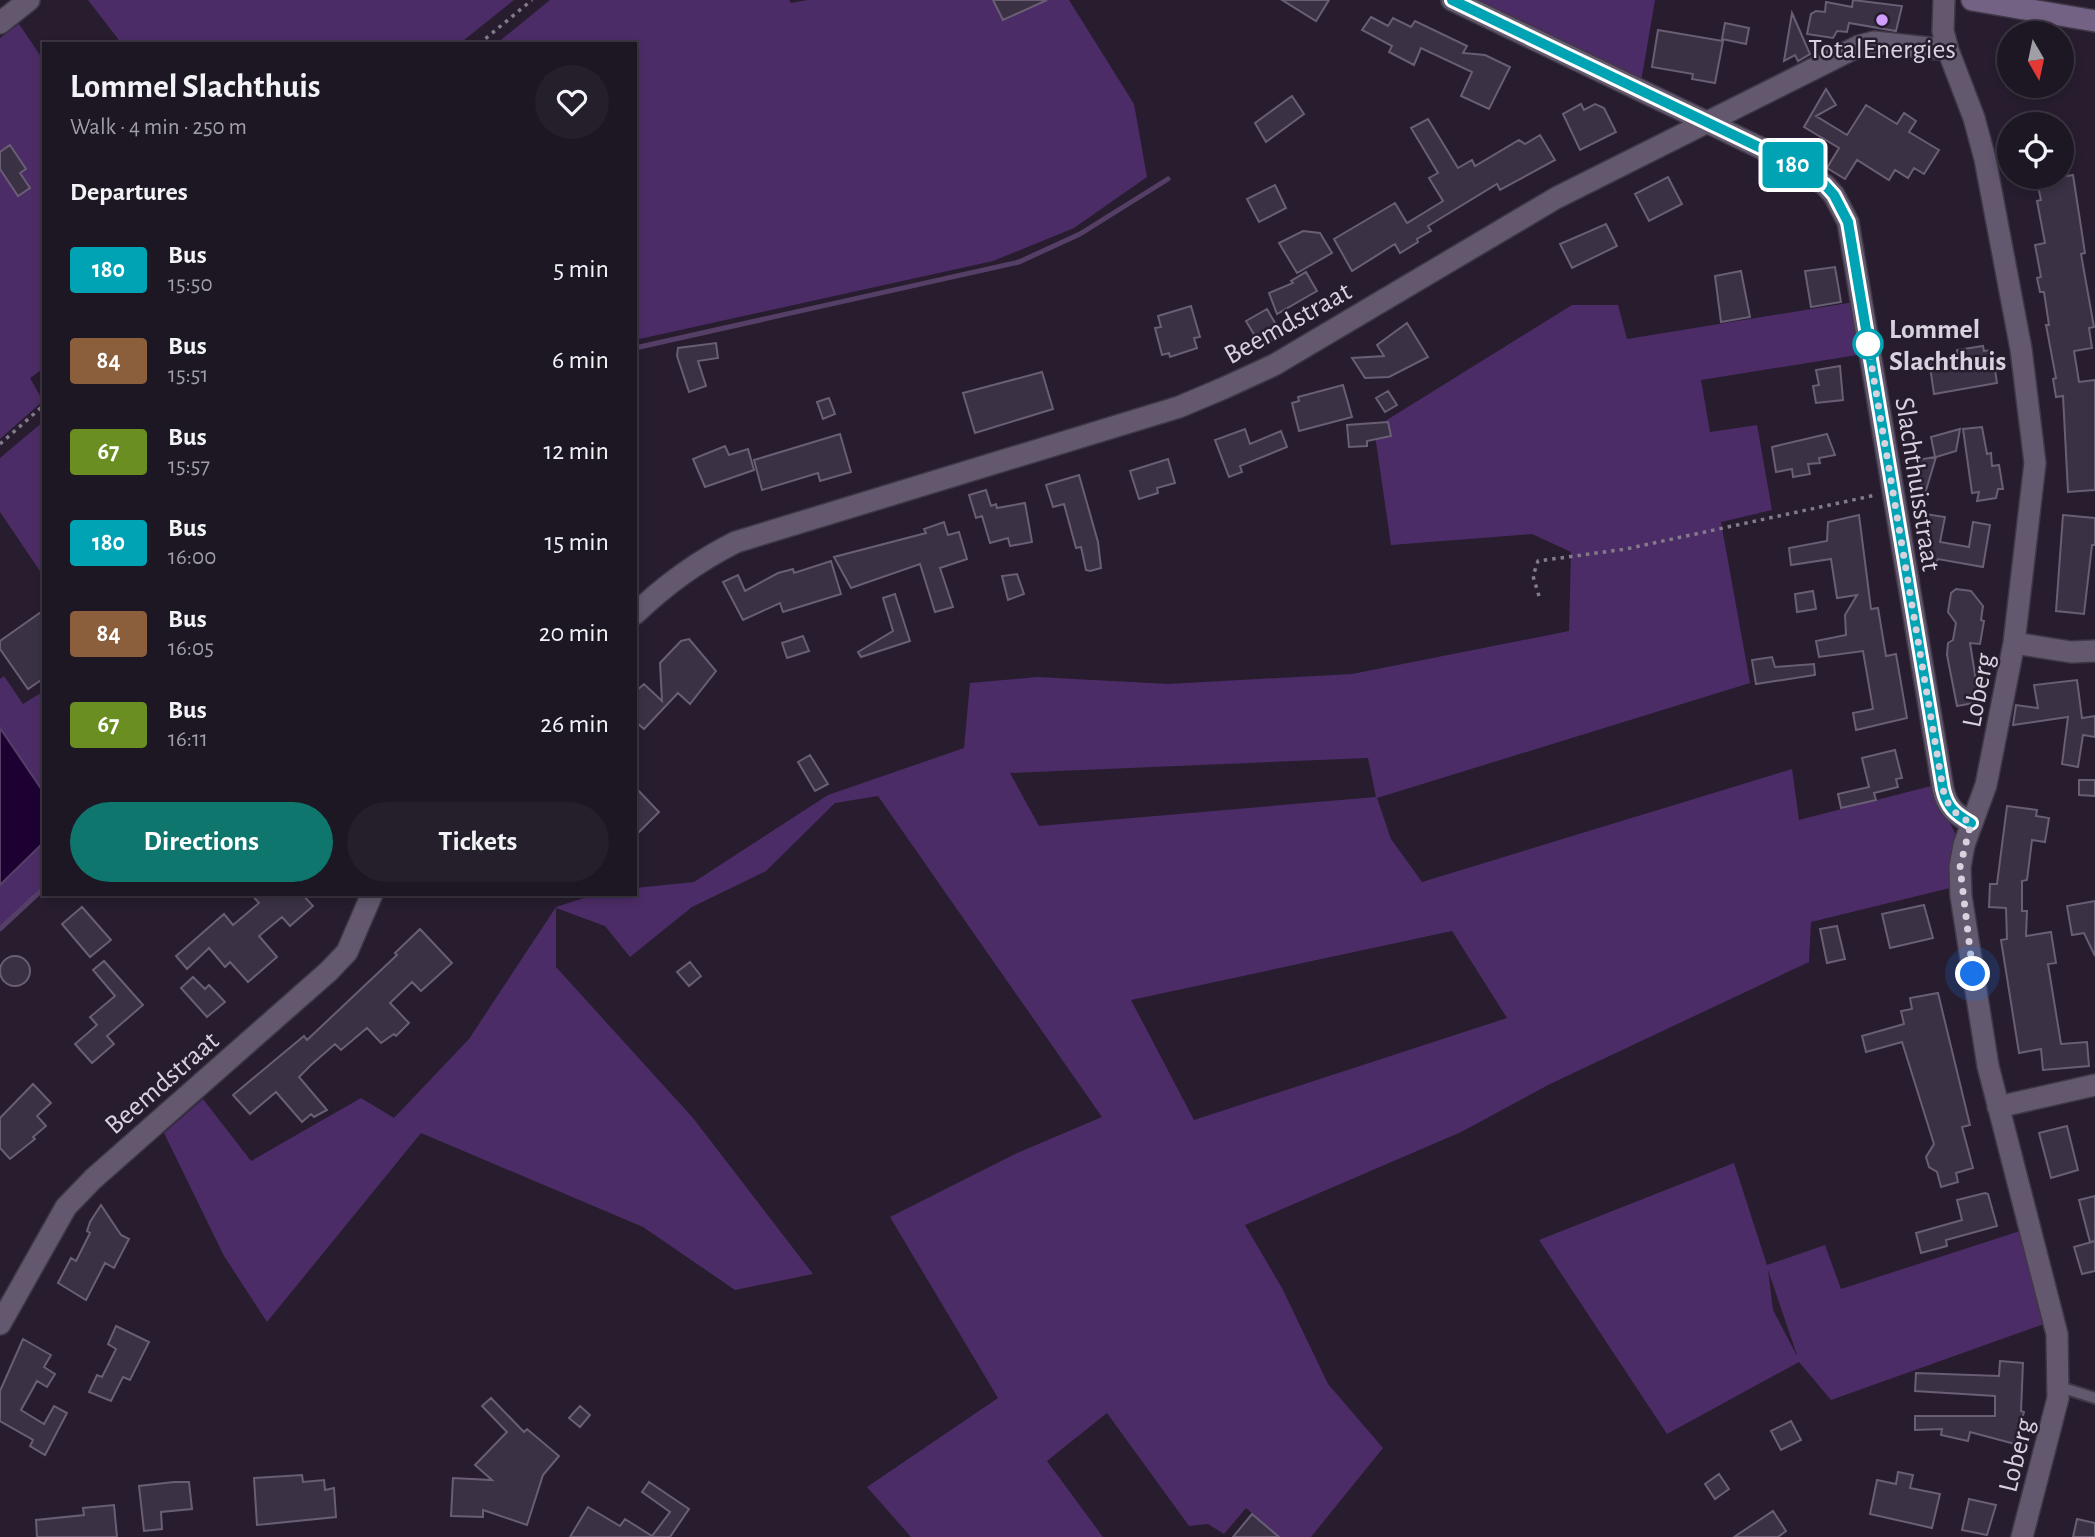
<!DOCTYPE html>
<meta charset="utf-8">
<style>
:root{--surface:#1d1623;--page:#251f2b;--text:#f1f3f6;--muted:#a09fa6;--line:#3b3541;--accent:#0f766e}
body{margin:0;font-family:"Alegreya Sans",sans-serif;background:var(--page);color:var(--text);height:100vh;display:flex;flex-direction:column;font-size:26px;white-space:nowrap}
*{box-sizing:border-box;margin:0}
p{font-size:23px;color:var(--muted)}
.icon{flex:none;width:38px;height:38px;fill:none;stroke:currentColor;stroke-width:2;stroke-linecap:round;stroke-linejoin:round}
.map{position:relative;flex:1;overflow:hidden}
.panel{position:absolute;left:42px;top:42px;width:595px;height:854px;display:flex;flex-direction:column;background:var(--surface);border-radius:0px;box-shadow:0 4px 10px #0003,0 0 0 2px var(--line)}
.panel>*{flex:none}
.badge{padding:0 14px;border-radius:5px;font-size:24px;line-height:46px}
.needle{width:46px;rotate:171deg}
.fabs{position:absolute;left:1997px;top:21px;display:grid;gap:14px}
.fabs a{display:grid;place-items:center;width:77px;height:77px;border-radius:50%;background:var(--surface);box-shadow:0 4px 10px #0003,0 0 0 2px var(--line);font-size:35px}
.you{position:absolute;width:35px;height:35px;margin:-18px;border:5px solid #fff;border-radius:50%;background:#1a73e8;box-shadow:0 0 0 10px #1a73e833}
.map>.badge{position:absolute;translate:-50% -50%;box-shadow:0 0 0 4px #fff}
h2{padding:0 28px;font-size:26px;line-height:63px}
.round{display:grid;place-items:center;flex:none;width:74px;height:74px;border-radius:37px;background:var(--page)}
.summary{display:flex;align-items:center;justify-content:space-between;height:119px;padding:0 28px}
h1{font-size:33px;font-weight:700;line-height:52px}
.action{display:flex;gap:14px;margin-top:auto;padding:14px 28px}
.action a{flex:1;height:80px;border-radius:42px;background:var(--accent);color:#fff;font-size:28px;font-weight:700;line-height:80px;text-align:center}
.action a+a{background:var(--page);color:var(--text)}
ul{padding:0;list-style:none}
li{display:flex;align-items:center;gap:21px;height:91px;padding:0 28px}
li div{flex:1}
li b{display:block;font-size:26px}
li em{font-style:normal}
li .badge{min-width:77px;font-weight:700;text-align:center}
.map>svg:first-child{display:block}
</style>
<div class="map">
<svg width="2095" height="1537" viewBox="0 0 2095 1537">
<rect width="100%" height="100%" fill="#271d2f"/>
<!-- green -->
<path fill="#4c2c66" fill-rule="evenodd" d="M88,0H514L459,44H122Z
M550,0H789L791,3L808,0H1069L1134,104L1147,177L1074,228L993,261L635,340V44H496Z
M1464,0H1655L1641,82Z
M19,24L44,61V368L30,378L43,401L0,439V38Z
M1854,302L1863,354L1701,380L1710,432L1757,425L1772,510L1721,522L1750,683L1377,798L1391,839L1422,882L1792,769L1799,820L1931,786L1956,835L1949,863L1950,888L1811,922L1809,962L1550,1084L1461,1132L1245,1225L1282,1288L1328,1384L1383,1448L1311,1537H1279L1246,1508L1224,1534L1208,1524L1189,1526L1107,1413L1047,1461L1103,1537H911L867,1487L998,1398L890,1217L1015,1154L1102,1117L878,796L835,803L766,871L692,907L630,957L605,926L556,908V967L693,1118L813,1274L735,1290L643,1227L421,1133L267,1322L224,1256L164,1133L203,1099L251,1161L361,1098L394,1118L469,1039L556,907L596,894H635V888L694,882L828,795L964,748L970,683L1037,677L1168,684L1352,674L1569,631L1571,552L1532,534L1391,545L1374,428L1572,305H1618L1627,339ZM1368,758L1376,797L1039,826L1010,773ZM1452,931L1507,1018L1194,1120L1131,1000Z
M44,421V577L0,512V458Z
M4,676L23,704L44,691V793L0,728V679Z
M44,842V888L0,929V885Z
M1734,1163L1767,1265L1825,1245L1841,1289L2020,1231L2044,1324L1831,1400L1799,1362L1667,1434L1539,1240ZM1768,1270L1797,1355V1356L1773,1310Z"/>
<!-- water -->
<path fill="#1e0033" stroke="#563f67" stroke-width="2" d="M0,728L44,793V842L0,885Z"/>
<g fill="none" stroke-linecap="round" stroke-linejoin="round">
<!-- stream -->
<path stroke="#563f67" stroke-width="5" d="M635,348L1019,262L1080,234L1168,179
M0,929L44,888"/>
</g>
<!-- building -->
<path fill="#3b3145" stroke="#695e74" stroke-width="2" d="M993,0H1047L1003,20Z
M1282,0H1329L1316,21Z
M1853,0L1902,6L1896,31L1849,23L1847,32L1837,31L1833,38L1807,34L1811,14L1816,11L1825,12L1826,2L1852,7Z
M1792,13L1810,54L1798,61L1795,55L1784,61Z
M1371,17L1388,26L1393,18L1411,27L1415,21L1467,46L1463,53L1485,55L1510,67L1489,109L1461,96L1472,72L1421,48L1414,65L1389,52L1392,46L1362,30Z
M1725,23L1749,28L1746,44L1722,39Z
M1658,30L1723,41L1715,83L1692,79L1693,74L1652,67Z
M1826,89L1836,105L1816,116L1847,135L1866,105L1897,124L1904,113L1916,121L1909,132L1939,150L1924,174L1914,168L1908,178L1895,170L1889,180L1857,160L1845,179L1827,168L1839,148L1804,127Z
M1292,96L1304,114L1266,142L1255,123Z
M1581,104L1584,110L1595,104L1604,108L1616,132L1580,150L1563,114Z
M1428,119L1458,168L1472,160L1475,166L1519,140L1525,144L1540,135L1555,160L1500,190L1497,184L1428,226L1431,231L1417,239L1418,242L1400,253L1395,244L1352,271L1334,239L1395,203L1407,223L1443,201L1429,178L1438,173L1411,128Z
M10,145L26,169L20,173L30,188L18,196L0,169V152Z
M2073,175L2085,253L2081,254L2094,327L2089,328L2092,348L2074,351L2079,382L2095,380V490L2068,492L2063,396L2056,397L2053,379L2056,378L2046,325H2049L2044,292H2040L2037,278L2041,277L2035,245L2045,243L2037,201L2041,200L2037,181Z
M1668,177L1682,204L1649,221L1635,194Z
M1275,185L1286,208L1259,222L1247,199Z
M1606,224L1617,246L1572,268L1560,244Z
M1303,231L1320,233L1332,253L1297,273L1279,243Z
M1835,267L1841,302L1811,307L1805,271Z
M1741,271L1750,317L1721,322L1715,276Z
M1306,272L1317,291L1277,314L1269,293L1293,283L1291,281Z
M1191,306L1200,337L1194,338L1197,348L1170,357L1169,353L1162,355L1155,328L1161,327L1158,316Z
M1267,309L1282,335L1261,346L1246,321Z
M1407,323L1428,357L1389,377L1365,378L1352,358L1384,356L1377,345Z
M716,343L718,358L698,361L706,386L689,392L677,356L678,348Z
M1983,346L1984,351L1992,350L1997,383L1934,394L1929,360L1957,356V350Z
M1840,366L1843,400L1816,403L1813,386L1819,385L1816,370Z
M1042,372L1053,409L975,433L963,393Z
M1343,385L1352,417L1299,431L1292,403L1299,401L1298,397Z
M1388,391L1397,405L1385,412L1376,398Z
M829,398L835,414L823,419L817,402Z
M1388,422L1391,436L1367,441V446L1349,447L1347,425Z
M1982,427L1987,454L1991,453L1992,466L1999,465L2003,489H1998L1996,498L1977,501L1979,492L1972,493L1963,429Z
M1245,429L1250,444L1281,431L1287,447L1240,466L1242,472L1229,477L1215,440Z
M1960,429L1956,451L1936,457L1924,497L1917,460L1935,457L1931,437Z
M840,434L851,472L820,481L818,473L762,490L754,460Z
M1827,434L1835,455L1819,458L1820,463L1808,464L1810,474L1793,477L1792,469L1776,472L1772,447Z
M725,446L729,455L748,449L754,470L705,487L693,459Z
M1168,459L1175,483L1157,488L1158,493L1139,499L1130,471Z
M1079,475L1098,542L1101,568L1090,571L1086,570L1081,547L1076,548L1064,504L1053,507L1046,485Z
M986,490L991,506L996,504L997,508L1025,503L1032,542L1010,546L1008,538L990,543L982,516L976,518L969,495Z
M1925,514L1945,517L1940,542L1969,547L1973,522L1990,525L1983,567L1938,559L1934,566Z
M1859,515L1871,609L1878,608L1886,656L1896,654L1907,718L1856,730L1853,713L1873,709L1863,651L1819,657L1816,641L1846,635L1845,615L1857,595L1837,598L1831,559L1791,565L1789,548L1827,541L1828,522Z
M2063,515L2095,518V545H2092L2084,614L2056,611Z
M944,522L948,535L959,532L967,559L940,568L953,607L935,612L920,564L851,588L834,557L926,533L924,529Z
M831,561L841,594L783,612L780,603L743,620L723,582L738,575L745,591L778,573L793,569L794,573Z
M1017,574L1024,594L1008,600L1002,576Z
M1956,589L1971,591L1983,606L1981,620L1984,621L1980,644L1970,643L1978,693L1972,694L1974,703L1957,706L1947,655L1948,643L1953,640L1956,623L1948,612L1951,593Z
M1813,591L1816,609L1797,612L1795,594Z
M895,594L910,641L861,657L858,652L893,631L883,598Z
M44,610V678L28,689L0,649V641Z
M803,636L809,651L787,658L782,643Z
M689,639L716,671L690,704L678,693L644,729L635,721V692L644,684L662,701L660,663L681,641Z
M1772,657L1775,667L1814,664L1815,675L1756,684L1752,660Z
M2077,680L2082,718L2095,716V737L2083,735L2078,767L2062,764L2068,717L2013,725L2016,705L2038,708L2034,685Z
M1895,750L1902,778L1896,779L1898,787L1874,793L1876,800L1841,808L1838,794L1869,787L1862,758Z
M810,755L828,784L815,791L798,762Z
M2079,780H2095V796L2079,795Z
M635,787L659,812L635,836Z
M2007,806L2037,810L2036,816L2049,818L2045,842L2032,840L2027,880L2022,881V911H2027L2026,936L2051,932L2056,963L2048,964L2061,1044L2087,1042L2089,1066L2043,1070L2041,1049L2019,1053L2001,940L2007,939L2006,908L1989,907L1990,884H1997Z
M251,894H302L313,906L290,926L282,917L259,936L277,957L248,982L230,962L225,967L209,948L187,969L176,956L224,914L233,925L259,903Z
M2095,901V956L2084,933L2072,935L2067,906Z
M1924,905L1933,938L1890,948L1882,914Z
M82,907L111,940L90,957L62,924Z
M1837,926L1845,959L1827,963L1820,929Z
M420,929L452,963L421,991L412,982L390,1003L409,1023L396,1036L394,1034L381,1043L367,1028L341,1050L335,1044L311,1065L299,1077L327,1110L314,1117L311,1114L302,1122L276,1092L250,1114L233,1095L304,1036L307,1040L397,955L395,953Z
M0 971a15 15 0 1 1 30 0a15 15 0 1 1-30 0Z
M104,961L143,1005L107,1036L114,1044L92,1063L75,1044L97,1025L90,1017L115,996L93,970Z
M690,962L701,976L689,986L677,972Z
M193,977L205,989L209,985L225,1002L207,1017L181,988Z
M1938,993L1970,1125L1962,1127L1973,1168L1956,1173L1958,1182L1941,1187L1937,1172L1929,1167L1926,1157L1934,1144L1902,1042L1866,1052L1862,1036L1904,1024L1901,1011L1912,1009L1910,998Z
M33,1084L51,1103L37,1116L46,1126L33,1137L35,1139L10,1159L0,1148V1118Z
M2067,1126L2078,1170L2051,1178L2039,1133Z
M1985,1193L1988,1194L1997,1226L1946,1240L1947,1246L1921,1253L1916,1233L1962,1220L1957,1200Z
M2095,1196V1241L2090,1242L2079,1200Z
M101,1205L121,1235L129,1239L114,1268L105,1263L86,1300L58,1283L71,1258L76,1261L90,1233L87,1231L90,1222Z
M2095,1241V1271L2082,1274L2074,1247Z
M116,1326L149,1342L130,1380L123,1377L111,1401L89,1392L97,1375L102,1377L116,1349L108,1344Z
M23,1339L51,1355L44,1367L55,1374L47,1387L37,1381L21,1410L44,1424L54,1406L67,1413L45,1455L30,1446L33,1440L0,1421V1391Z
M2000,1361L2023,1363L2021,1411L2024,1412L2015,1444L1970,1432L1968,1441L1941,1435L1942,1429L1915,1430V1416H1995V1396L1915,1391L1916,1373L1999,1376Z
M491,1398L524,1432L527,1429L559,1456L543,1475L527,1525L483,1510V1517L451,1516L453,1478L492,1480L475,1465L507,1432L482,1406Z
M580,1406L590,1415L580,1427L569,1418Z
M1791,1421L1801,1440L1781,1450L1771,1431Z
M1898,1472L1913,1475L1910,1488L1940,1494L1932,1528L1870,1514L1877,1480L1896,1484Z
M1719,1474L1729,1489L1715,1499L1705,1484Z
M302,1475L303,1482L324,1480L325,1490L334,1488L336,1517L257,1525L254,1478Z
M174,1482H189L192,1509L161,1512L162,1529L144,1531L139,1486Z
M649,1482L689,1509L670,1537H570L588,1507L620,1526L625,1519L652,1536L670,1512L642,1492Z
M1969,1499L1996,1505L1987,1535L1962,1530Z
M114,1505L117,1537H37L36,1520L84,1515L83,1508Z
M1773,1511L1786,1531L1778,1537H1734Z
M1252,1514L1279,1537H1233Z
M2077,1519L2095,1523V1537H2073Z"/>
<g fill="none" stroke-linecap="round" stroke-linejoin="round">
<defs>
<path id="lane" d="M2060,1387L2095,1398"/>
<path id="street" d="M1452,0L1767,151L1825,185L1834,195L1848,222L1943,789C1947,807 1955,814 1971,823
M1944,0L1943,31L1948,50L1974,118L1985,159L2021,349L2035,463L2014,643L1986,785L1964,845L1960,867L1961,896L1988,1066L2057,1334L2058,1398L2022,1537
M0,23L29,0
M635,614C666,584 698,561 736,542L1179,407L1224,388L1274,365L1556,198L1859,46L1874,42L1948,50
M2014,643L2071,652L2095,651
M1998,1107L2095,1085
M0,1324L66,1207L93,1179L329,971L347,952L372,894"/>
<path id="secondary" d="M1972,0L2095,21"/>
</defs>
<!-- lane casing -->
<use href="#lane" stroke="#3f3847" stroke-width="14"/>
<!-- street casing -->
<use href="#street" stroke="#3f3847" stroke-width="24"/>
<!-- secondary casing -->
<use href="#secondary" stroke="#3f3847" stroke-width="24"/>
<!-- path -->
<path stroke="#827b8a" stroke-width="3.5" stroke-dasharray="3.5 5" stroke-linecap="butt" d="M479,44L532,0
M0,444L44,405
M1539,596L1533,576L1538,561L1626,549L1876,495"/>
<!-- lane -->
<use href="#lane" stroke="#63586e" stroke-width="10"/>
<!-- street -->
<use href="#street" stroke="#63586e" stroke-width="21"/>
<!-- secondary -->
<use href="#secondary" stroke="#746284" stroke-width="21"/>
</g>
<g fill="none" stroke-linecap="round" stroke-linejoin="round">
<defs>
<path id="line" d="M1452,0L1767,151L1825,185L1834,195L1848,222L1943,789C1947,807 1955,814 1971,823"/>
</defs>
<!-- line casing -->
<use href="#line" stroke="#fff" stroke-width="16"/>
<!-- line -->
<use href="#line" stroke="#00a3b4" stroke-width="10"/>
<!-- walk -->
<path stroke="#d8d2df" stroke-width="7" stroke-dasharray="0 12.6" d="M1868,344L1943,789C1947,807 1955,814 1971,823L1960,867L1973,974"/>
</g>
<!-- markers -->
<circle fill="#d19dfe" stroke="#271d2f" stroke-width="2.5" cx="1882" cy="20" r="7"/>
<circle fill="#fff" stroke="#00a3b4" stroke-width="3.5" cx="1868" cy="344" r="14"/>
<g text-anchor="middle" stroke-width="5" stroke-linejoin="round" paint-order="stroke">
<!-- poi labels -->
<g font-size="28" fill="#d8d2df" stroke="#271d2f">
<text x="1882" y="58">TotalEnergies</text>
</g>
<!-- street labels -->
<g font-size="28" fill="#d8d2df" stroke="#271d2f">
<text transform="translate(1287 322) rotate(-29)" y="10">Beemdstraat</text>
<text transform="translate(1919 484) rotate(81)" y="10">Slachthuisstraat</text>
<text transform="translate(1977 690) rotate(-79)" y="10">Loberg</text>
<text transform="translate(161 1082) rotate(-41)" y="10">Beemdstraat</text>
<text transform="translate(2015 1455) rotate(-76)" y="10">Loberg</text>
</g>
<!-- stop labels -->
<g font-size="28" font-weight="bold" fill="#d8d2df" stroke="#271d2f" text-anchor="start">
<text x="1889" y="338">Lommel<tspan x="1889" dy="32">Slachthuis</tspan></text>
</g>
</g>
</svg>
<div class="fabs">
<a><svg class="needle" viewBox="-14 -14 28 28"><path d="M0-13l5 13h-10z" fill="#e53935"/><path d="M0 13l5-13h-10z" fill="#a09fa6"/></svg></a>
<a><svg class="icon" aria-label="locate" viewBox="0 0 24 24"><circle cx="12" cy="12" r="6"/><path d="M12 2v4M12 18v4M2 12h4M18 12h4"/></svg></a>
</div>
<div class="you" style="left:1973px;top:974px"></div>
<b class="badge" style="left:1793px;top:165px;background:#00a3b4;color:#fff">180</b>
<section class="panel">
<div class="summary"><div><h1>Lommel Slachthuis</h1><p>Walk · 4 min · 250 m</p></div><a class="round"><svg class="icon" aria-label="heart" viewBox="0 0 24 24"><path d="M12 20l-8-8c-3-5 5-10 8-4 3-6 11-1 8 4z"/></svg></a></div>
<h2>Departures</h2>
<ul>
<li><span class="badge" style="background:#00a3b4;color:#fff">180</span><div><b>Bus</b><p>15:50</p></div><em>5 min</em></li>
<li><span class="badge" style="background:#8b5e3c;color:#fff">84</span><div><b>Bus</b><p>15:51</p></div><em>6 min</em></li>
<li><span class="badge" style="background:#6b8e23;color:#fff">67</span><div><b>Bus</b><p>15:57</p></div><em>12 min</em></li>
<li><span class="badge" style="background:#00a3b4;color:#fff">180</span><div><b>Bus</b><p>16:00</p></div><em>15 min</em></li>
<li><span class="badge" style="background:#8b5e3c;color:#fff">84</span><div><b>Bus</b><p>16:05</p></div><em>20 min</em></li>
<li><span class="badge" style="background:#6b8e23;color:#fff">67</span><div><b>Bus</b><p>16:11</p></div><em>26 min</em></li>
</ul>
<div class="action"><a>Directions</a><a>Tickets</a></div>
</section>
</div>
